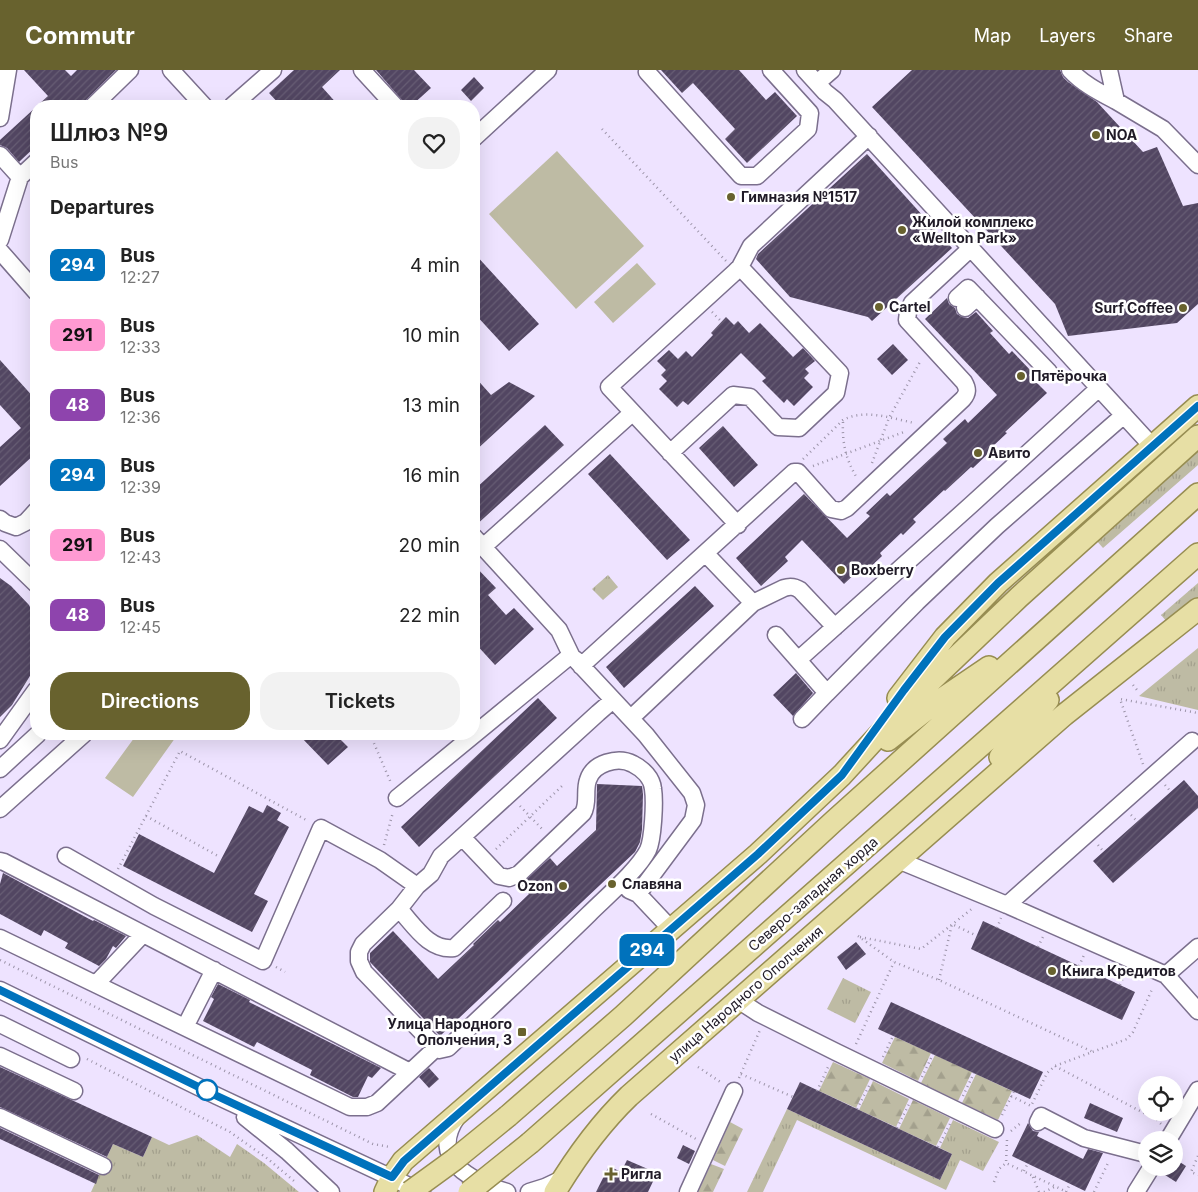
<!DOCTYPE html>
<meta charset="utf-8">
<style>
:root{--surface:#fff;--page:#f2f2f2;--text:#222;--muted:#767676;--accent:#68622e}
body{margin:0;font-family:Inter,sans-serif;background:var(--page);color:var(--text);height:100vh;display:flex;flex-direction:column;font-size:19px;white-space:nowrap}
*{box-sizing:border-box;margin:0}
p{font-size:16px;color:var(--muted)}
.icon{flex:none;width:28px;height:28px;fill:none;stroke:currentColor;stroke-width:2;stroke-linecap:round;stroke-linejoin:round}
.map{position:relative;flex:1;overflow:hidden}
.sheet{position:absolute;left:30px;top:30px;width:450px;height:640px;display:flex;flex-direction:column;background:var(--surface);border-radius:20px;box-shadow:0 5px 20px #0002}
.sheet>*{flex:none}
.badge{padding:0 10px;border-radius:8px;font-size:18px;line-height:32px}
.fabs{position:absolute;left:1138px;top:1006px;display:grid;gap:10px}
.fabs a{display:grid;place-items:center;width:45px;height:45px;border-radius:50%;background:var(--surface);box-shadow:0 5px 20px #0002;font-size:25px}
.map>.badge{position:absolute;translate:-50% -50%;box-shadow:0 0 0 2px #fff}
h2{padding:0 20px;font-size:19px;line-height:45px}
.round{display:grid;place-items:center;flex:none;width:52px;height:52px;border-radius:20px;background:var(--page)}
.summary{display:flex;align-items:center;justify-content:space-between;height:85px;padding:0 20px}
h1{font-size:24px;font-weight:600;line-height:38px}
.cta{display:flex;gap:10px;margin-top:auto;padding:10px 20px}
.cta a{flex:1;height:58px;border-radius:20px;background:var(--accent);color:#fff;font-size:20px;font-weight:600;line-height:58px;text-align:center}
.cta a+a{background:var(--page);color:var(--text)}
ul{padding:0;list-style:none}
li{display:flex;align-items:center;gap:15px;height:70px;padding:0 20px}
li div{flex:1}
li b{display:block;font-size:19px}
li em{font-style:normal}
li .badge{min-width:55px;font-weight:700;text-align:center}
header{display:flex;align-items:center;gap:30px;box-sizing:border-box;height:70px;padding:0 25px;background:var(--accent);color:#fff}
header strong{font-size:24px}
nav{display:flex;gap:28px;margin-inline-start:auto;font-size:18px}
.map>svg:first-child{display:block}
</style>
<header>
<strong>Commutr</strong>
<nav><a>Map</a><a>Layers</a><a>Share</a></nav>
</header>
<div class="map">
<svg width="1198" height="1122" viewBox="0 0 1198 1122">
<defs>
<pattern id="grass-tufts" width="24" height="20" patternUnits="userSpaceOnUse" patternTransform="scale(1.25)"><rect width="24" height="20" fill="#bebba4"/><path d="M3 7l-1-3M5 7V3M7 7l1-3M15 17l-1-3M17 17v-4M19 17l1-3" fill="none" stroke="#a3a08d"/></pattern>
<pattern id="forest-firs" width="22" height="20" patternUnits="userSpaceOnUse" patternTransform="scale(1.25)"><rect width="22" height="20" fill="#bebba4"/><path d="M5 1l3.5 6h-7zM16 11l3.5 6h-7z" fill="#a3a08d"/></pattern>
<pattern id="building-hatch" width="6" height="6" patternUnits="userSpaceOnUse" patternTransform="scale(1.25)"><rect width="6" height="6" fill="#524662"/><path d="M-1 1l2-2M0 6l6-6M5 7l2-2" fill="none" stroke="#675d74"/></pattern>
</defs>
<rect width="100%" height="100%" fill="#eee3ff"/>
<!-- grass -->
<path fill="url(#grass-tufts)" d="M1198,379V395L1103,478L1096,470Z
M608,505L618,517L603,530L592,519Z
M1198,513V527L1167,552L1161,545Z
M1198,578V640L1139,626Z
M843,908L871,922L855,953L827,939Z
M787,1039L940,1110L952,1084L940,1078L953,1050L999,1072L983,1101L960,1090L946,1120L797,1050L763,1122H747Z
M197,1065L230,1087L237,1074L264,1093L299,1122H91L113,1074L143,1087L152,1067L169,1075Z"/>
<!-- forest -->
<path fill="url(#forest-firs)" d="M895,967L931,983L918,1011L882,993Z
M935,985L972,1002L958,1031L921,1013Z
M833,992L870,1009L856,1038L819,1021Z
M976,1004L1012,1021L998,1050L962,1033Z
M873,1011L909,1029L896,1057L859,1040Z
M913,1030L950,1048L936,1076L899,1059Z
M730,1052L743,1059L725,1096L713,1090Z
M711,1094L724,1099L713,1122H698Z"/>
<!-- pitch -->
<path fill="#bebba4" d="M557,81L644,176L576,239L489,144Z
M637,193L656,214L613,253L594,232Z
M137,664H178L133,727L105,708Z"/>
<!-- building -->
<path fill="url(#building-hatch)" d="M24,0H65L71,6L77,0H116L80,36H37L48,26Z
M294,0H340L322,17L339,36H281L269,23Z
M376,0H414L431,18L411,36H407Z
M661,0H739L766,30L775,22L797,46L747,93L725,69L735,59L693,13L682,23Z
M912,0H1060L1063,7L1068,12L1097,32L1143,82L1157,77L1183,136L1198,133V234L1177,253L1068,266L1055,234L872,37Z
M474,7L484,18L471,31L461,20Z
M36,37V76L19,92L7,78L0,75V70Z
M867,84L952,178L872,251L868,247L790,227L756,189L758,184Z
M474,183L539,254L509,281L474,243Z
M947,228L949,234L955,238L957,244L962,247L968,248L976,242L993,261L990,263L1009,284L1012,281L1032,302L1029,305L1047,323L1005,362L1007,363L992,377L994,378L973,398L971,397L945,421L944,420L913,449L916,452L903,465L901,463L880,483L882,486L863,504L859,500L844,514L802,470L785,487L788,491L761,516L736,488L804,424L847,468L870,446L866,443L887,423L890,426L947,373L943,369L965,349L968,353L997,325L925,249Z
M726,247L734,255L738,251L749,263L760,253L793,287L803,278L815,291L805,299L809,303L804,308L813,317L794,336L787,329L784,333L762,311L766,308L741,283L688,335L683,331L677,337L659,319L667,311L661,305L666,300L657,291L669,280L678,289L686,281L692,287L713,265L711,263Z
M893,274L908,290L892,305L877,289Z
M0,290L36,330V383L0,416V377L21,358L0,335Z
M474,306L491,325L509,312L535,326L474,382Z
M545,355L564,375L474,457V420Z
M723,356L758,395L734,417L699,378Z
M610,384L690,470L667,490L588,404Z
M474,495L496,518L488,525L506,545L514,538L534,559L495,595L474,572Z
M0,508L11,516L29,535L36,549V590L33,601L12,635L0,647Z
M695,516L714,536L624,618L606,597Z
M796,603L813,623L793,646L773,625Z
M538,628L557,648L419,777L401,757Z
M298,664H335L348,677L328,695Z
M1184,710L1198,726V738L1113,813L1093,791Z
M597,714L642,716L643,724L642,760L640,772L635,782L440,966L370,892V883L393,861L438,909L474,875L473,874L498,850L500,852L529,824L520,815L550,788L557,796L596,760Z
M267,735L281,743L277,750L289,757L254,824L268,831L252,862L123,796L139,764L214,803L249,736L263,743Z
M3,803L93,851L94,850L126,866L116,878L113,876L106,889L99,896L65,878L68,873L44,860L41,866L0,844V814Z
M983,851L1135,922L1122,950L971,879Z
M856,872L866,884L846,900L837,887Z
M218,914L250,930L249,932L381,998L372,1008L368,1006L358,1027H353L310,1005L312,1000L257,972L254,977L203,951L214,929L211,927Z
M891,932L1043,1002L1030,1029L878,959Z
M0,997L152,1067L143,1087L113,1074L107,1087L0,1037Z
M429,998L439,1009L429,1018L419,1007Z
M800,1012L952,1084L940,1110L787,1039Z
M1090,1033L1123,1048L1117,1062L1084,1048Z
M1028,1053L1033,1061L1039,1062L1037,1066L1083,1089L1088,1079L1103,1083L1085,1121L1012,1086Z
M0,1058L99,1105L96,1114L0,1069Z
M683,1075L695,1081L689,1094L677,1088Z
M1175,1089L1186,1096L1176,1112L1165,1105L1170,1098H1174Z
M627,1090L657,1103L648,1122H596L609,1096L621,1102Z"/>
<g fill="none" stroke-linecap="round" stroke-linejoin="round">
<defs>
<path id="minor" d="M171,0L204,36
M362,0L395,36
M648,0L647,2L741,106H757L808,59L810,43L771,0
M805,0L825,22L835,30L1152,376
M1070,0C1083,14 1099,22 1116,31L1109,0
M817,13L832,0
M1116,31L1163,59L1198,95
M93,36L130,0
M232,36L273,0
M0,48L8,0
M474,68L548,0
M0,85L20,107L0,170
M20,107L36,92
M0,181L36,222
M957,228L968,218L1049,302
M965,238L977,227
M1099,318L972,434L798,590L827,623L917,532L997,456L1124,345
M670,383L733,325L750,327L778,357L799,358L836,323L840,303L740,197
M0,449L5,453L16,457L26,452L36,441
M738,455L609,317L735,202L740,197L751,176L869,66
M483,477L632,343
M0,479L36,514
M706,484L753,533
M776,565L798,590
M575,589L646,665L692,723L696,735L693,750L638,824
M581,596L794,402H798L831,439L841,441L847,438L963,329C968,323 968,319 964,312L907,250L908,242L912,233L971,178
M631,648L753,533L784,518C790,516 794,516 800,520L835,557
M802,649L827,623
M0,670L36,620
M0,699L38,664
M397,728L571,585L559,560L474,467
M0,739L84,664
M462,767L499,806L509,808L519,804L583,743C589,733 584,721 588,710C593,693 618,686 633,694C643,699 652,708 653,719C655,732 653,769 648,780C638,800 605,828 589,844C543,889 495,933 448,978L439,980L364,902L359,891V882L363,874L399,839L417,816L431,804L441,786L450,778L598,643L613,630
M66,786L154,836L263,891L321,758L380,790L417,816
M898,790L1007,835L1166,905L1198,941
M0,791L4,792L410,1002
M629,820L638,824L671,859
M1007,835L1192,671
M399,839C414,855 429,881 454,878L503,831
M0,868L350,1037H367L377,1033L436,978
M1166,905L1198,877
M96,914L143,864
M0,920L217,1026L422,1122
M738,930L758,943L836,982L995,1059
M0,954L71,989
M185,957L214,900
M0,986L74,1021
M0,1047L103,1096
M245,1047L287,1081L331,1122
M457,1047C428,1090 471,1111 507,1122
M1038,1052L1041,1046L1084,1068L1146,1084
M1168,1070L1198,1020
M529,1122L545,1117L564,1108
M688,1122L734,1021
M1136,1122L1151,1098"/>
<path id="major" d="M898,628L945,567L998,513L1198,336
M888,670L930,637L989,597
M1000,687L1048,630
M508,1046L623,946L834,751L1198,424
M530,1073L1198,484
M385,1122L392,1107L403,1091L758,784L842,705L908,633L1019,527L1198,366
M555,1122C576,1087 600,1054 629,1026L1064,645L1198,539"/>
</defs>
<!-- minor casing -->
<use href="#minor" stroke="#7b6f8d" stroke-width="19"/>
<!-- major casing -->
<use href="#major" stroke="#978d52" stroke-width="24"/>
<!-- path -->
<path stroke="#9c94a9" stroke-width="2.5" stroke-dasharray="1 4" stroke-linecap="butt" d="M602,59L726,191
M712,242L722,252
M843,352C842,373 846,390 857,408
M803,389L843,350C865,338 893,349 915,353
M872,393L889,348L921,290
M813,396L904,362
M1133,615L1137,620L1140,618
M370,664L391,713
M1143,694L1120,629L1198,643
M1165,715L1171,722
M520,736L544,761
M1131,745L1137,751
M146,746L218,786
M384,775L393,742
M1098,775L1103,781
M496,779L562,716
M118,799L180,681L308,751
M997,858L1001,848
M858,866L894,892L939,910L1093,982
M860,867L921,879L973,838
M1038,877L1043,867
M0,890L373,1074L390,1077
M1079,896L1084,885
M276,897L285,902
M939,910L952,854L977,866
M1120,915L1125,903
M856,974L894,892
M883,987L893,966
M87,989L230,1062L268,1089L294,1111
M1055,996L1157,1050L1161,1054
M698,997L722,1013
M741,1004L793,1027
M922,1007L933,984
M739,1008L760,960
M817,1021L829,995
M963,1026L974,1003
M1011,1026L1031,1036L1047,1003L1055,996L1127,969L1133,962L1153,917
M857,1039L870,1014
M651,1044L696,1069
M1002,1045L1014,1021
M897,1058L909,1034
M1011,1061L1022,1052
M1007,1070L1006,1093L1067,1122
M938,1077L950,1054
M1198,1086L1191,1102L1198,1105
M1024,1101L1028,1093
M1033,1107L1039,1122
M994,1112L999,1099L1006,1093
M1044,1122L1056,1116
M1066,1122L1070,1114
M1094,1122L1109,1091"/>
<!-- minor -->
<use href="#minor" stroke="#fff" stroke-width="16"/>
<!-- major -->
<use href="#major" stroke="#e7dfa5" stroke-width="21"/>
<defs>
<path id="major-bridge" d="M410,1122L454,1090L508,1046
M469,1122L530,1073"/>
</defs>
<!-- major-bridge casing -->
<use href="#major-bridge" stroke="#978d52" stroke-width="24" stroke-linecap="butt"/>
<!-- major-bridge -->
<use href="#major-bridge" stroke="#e7dfa5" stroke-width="21"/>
</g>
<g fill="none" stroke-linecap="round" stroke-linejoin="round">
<defs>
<path id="line" d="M0,920L217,1026L392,1107L404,1091L758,784L842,705L904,620L945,567L998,513L1198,336"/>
</defs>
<!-- line casing -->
<use href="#line" stroke="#fff" stroke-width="11"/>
<!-- line -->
<use href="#line" stroke="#0072bc" stroke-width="8"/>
</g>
<!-- markers -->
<g fill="#68622e" stroke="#fff" stroke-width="2">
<circle cx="1096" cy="65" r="5"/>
<circle cx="731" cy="127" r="5"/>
<circle cx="902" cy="160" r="5"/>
<circle cx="879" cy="237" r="5"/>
<circle cx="1183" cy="238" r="5"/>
<circle cx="1021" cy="306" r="5"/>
<circle cx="978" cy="383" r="5"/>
<circle cx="841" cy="500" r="5"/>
<circle cx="612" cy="814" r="5"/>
<circle cx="563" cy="816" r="5"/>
<circle cx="1052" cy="901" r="5"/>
<rect x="517" y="957" width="10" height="10" rx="2.5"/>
<path d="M608.5 1096.5h5v5h5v5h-5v5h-5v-5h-5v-5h5z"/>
</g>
<circle fill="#fff" stroke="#0072bc" stroke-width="2.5" cx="207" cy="1020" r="10"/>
<g text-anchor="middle" stroke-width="5" stroke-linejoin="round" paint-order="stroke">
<!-- poi labels -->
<g font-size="14" font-weight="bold" fill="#201b27" stroke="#fff" text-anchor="start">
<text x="1106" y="70">NOA</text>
<text x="741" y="132">Гимназия №1517</text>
<text x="912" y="157">Жилой комплекс<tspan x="912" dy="16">«Wellton Park»</tspan></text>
<text x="889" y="242">Cartel</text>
<text x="1173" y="243" text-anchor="end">Surf Coffee</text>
<text x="1031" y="311">Пятёрочка</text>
<text x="988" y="388">Авито</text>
<text x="851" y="505">Boxberry</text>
<text x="622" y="819">Славяна</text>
<text x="553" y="821" text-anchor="end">Ozon</text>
<text x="1062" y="906">Книга Кредитов</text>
<text x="512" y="959" text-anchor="end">Улица Народного<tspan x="512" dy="16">Ополчения, 3</tspan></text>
<text x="621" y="1109">Ригла</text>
</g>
<!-- street labels -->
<g font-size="14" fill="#201b27" stroke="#fff">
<text transform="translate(813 824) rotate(-41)" y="5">Северо-западная хорда</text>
<text transform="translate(746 924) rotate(-41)" y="5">улица Народного Ополчения</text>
</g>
</g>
</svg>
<div class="fabs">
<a><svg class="icon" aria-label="locate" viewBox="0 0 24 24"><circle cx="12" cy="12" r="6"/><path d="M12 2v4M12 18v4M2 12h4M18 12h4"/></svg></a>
<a><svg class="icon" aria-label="layers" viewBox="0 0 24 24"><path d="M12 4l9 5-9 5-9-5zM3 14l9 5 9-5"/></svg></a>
</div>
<b class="badge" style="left:647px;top:880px;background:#0072bc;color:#fff">294</b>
<section class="sheet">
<div class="summary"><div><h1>Шлюз №9</h1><p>Bus</p></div><a class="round"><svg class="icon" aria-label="heart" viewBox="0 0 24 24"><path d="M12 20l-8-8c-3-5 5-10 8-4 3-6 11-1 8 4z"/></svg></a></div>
<h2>Departures</h2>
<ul>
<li><span class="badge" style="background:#0072bc;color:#fff">294</span><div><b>Bus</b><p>12:27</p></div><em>4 min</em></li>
<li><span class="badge" style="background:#ff9ad2;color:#111">291</span><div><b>Bus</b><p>12:33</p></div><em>10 min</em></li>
<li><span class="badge" style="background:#8e44ad;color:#fff">48</span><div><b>Bus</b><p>12:36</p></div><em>13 min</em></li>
<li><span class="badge" style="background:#0072bc;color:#fff">294</span><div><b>Bus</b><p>12:39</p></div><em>16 min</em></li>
<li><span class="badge" style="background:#ff9ad2;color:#111">291</span><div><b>Bus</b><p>12:43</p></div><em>20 min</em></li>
<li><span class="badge" style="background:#8e44ad;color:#fff">48</span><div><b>Bus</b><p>12:45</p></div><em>22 min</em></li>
</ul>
<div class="cta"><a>Directions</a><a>Tickets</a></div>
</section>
</div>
